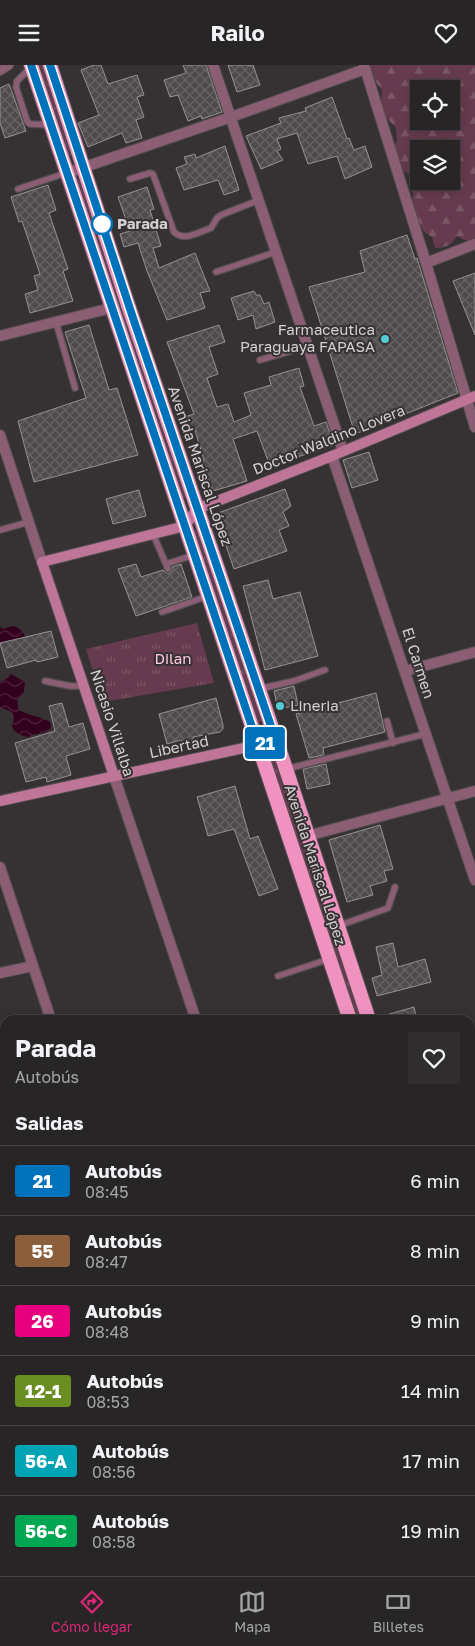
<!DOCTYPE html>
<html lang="es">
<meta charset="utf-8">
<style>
:root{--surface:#282526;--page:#302d2e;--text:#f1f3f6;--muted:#a5a5a7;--line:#444243;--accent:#db2777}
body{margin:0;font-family:"Golos Text",sans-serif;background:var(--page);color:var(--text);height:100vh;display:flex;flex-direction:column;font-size:19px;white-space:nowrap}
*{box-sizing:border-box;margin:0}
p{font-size:16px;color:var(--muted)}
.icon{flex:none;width:28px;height:28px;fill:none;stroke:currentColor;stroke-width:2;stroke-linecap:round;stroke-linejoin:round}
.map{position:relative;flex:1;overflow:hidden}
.panel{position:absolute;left:0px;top:950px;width:475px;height:561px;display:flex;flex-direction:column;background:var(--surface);border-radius:15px 15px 0 0;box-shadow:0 2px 12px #0003,0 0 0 1px var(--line)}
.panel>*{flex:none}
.badge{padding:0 10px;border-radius:4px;font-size:18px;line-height:32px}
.fabs{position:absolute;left:410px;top:15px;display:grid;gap:10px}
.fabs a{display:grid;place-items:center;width:50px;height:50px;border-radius:0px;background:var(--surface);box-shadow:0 2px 12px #0003,0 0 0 1px var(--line);font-size:25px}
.map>.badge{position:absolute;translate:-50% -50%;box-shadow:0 0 0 2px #fff}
h2{padding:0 15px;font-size:19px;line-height:45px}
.round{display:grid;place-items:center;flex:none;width:52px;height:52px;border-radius:0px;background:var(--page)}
.headline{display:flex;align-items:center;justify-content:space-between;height:85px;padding:0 15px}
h1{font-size:24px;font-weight:700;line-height:38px}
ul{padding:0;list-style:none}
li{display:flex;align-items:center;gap:15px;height:70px;padding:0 15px;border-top:1px solid var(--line)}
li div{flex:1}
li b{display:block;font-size:19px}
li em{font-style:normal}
li .badge{min-width:55px;font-weight:700;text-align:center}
header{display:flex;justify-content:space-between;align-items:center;height:65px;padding:0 15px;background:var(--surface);font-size:22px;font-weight:700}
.dock{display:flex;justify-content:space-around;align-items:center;height:70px;border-top:1px solid var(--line);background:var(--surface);font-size:14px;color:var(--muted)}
.dock a{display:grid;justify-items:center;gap:2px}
.dock .on{color:var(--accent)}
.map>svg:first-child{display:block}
</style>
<header><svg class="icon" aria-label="menu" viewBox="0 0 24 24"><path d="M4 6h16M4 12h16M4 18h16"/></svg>Railo<svg class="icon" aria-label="heart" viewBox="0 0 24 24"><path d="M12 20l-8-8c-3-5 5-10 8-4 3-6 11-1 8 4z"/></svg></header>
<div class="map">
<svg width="475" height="1511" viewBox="0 0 475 1511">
<defs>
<pattern id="grass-tufts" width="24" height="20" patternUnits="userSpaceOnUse" patternTransform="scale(1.25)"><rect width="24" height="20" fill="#663b4f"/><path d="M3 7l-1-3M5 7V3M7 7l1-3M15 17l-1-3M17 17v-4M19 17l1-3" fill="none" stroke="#7b5667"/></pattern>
<pattern id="forest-firs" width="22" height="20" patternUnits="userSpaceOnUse" patternTransform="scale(1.25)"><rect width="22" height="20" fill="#663b4f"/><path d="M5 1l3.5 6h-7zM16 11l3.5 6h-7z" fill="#7b5667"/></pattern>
<pattern id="water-waves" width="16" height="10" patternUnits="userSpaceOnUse" patternTransform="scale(1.25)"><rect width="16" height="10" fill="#32001d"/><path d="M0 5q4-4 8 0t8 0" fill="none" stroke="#4f243d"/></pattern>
<pattern id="building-cross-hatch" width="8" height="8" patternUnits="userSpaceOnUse" patternTransform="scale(1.25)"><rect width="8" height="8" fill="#4f4a4c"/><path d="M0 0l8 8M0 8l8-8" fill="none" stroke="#676365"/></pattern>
</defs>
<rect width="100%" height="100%" fill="#363133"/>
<!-- grass -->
<path fill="url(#grass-tufts)" d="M37,0H43L72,88L71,91L67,90Z
M79,113L119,233H116L76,115Z
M124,249L187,432L183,433L122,250Z
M196,465L199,466L262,655L259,658L257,657L194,466Z
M197,558L214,618L103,637L86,584Z
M272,695L275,696L360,949L359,951H356L270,697Z"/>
<!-- forest -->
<path fill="url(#forest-firs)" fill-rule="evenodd" d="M366,0H475V175L472,177L464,175L457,171C452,180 446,183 435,183L432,172L424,167L408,142L413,132L411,111L395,100L392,88L397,75L396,63L384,50L381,40L382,25L365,4ZM419,24H451V56H419ZM419,84H451V116H419Z"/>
<!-- water -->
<path fill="url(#water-waves)" d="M13,561C22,563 25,570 28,579L10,585L0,578V562L3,564Z
M11,609L25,617L24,627L17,635L19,645C29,651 40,651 50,657L51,662C45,672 37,666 29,672C21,671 16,669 12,662L14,652L12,647L0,642V617L8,613Z"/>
<!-- building -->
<path fill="url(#building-cross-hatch)" stroke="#969092" d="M94,0H101L108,19L137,10L144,30L137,32L144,52L136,55L142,73L126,78L122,68L88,82L78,58L99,50L81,5Z
M183,0H206L222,47L202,54L201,51L188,56L178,30L170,32L164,15L186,8Z
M228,0H253L260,20L237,27Z
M9,19L26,66L5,73L0,58V23Z
M332,32L347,74L349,73L354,85L365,81L372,102L345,114L337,91L308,99L297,68L277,74L281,84L277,86L283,95L261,104L246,71L281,58L279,53L306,46L305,43Z
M225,81L239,125L224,130L218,115L184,125L176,103L187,99L184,92L195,89L196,93Z
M48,120L56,145L49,148L68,204L63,206L73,236L30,248L25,229L38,225L34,211L40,209L22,156L19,157L11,132Z
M147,122L154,144L150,145L161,181L153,183L159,203L195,188L210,226L200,228L205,243L167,255L147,206L138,178L124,182L120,169L130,166L118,132Z
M407,170L415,194L417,193L458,328L355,369L309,222L365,207L360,186Z
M475,208V270L453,216Z
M254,226L256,230H260L264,239L269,237L275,257L256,264L253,250L238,255L231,233Z
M89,260L109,325L117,323L138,390L34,417L18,356L86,333L65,267Z
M219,260L225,277L209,282L218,309L207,313L217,342L228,339L234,357L251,350L244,328L271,320L269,312L299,303L304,321L300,322L314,361L326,357L334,380L270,401L257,366L233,374L247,416L213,426L201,396L204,395L194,362L191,363L187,351L194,349L167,277Z
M369,387L378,415L352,423L343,395Z
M285,424L291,441L283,447L289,461L279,465L287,486L234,504L215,449Z
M139,425L146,451L113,459L106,434Z
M136,499L141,512L163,505L166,508H169L172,506V502L181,499L192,532L136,551L118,504Z
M268,515L273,534L300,527L318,591L265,605L243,521Z
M51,566L58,592L37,597L36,595L7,603L0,578Z
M294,621L298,640L278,644L274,626Z
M376,628L385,667L323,683L324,690L309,693L296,649Z
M216,633L223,660V664L220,667L193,672V675L183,677L181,675L167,679L159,649Z
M62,638L69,662L83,658L90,684L66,691L71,710L47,717L46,712L26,717L15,678L55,666L49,641Z
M326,699L330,719L307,724L303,704Z
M235,721L250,774L258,771L278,824L259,831L234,764L208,771L197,732Z
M380,760L393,804L384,806L387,816L370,821L373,830L347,837L329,775Z
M393,878L398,902L425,894L431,917L377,931L372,913L382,910L376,882Z
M414,942L417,955H380L379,952Z"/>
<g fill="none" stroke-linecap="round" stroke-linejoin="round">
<defs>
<path id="service" d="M31,2L17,16L16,22L27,56L30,59L50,60
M130,114L150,108L153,109L174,167C184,177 199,167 211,163L217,153L221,150L259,135
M18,124L66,108
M216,207L276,187
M56,257L75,323
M260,295L308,281
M0,465L29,457
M153,469L168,504
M166,499L194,490
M162,547L208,531
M45,616L70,621H83
M259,624L294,616L325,605
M387,656L393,678
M286,704L425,669
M338,861L388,843L395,822
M278,911L329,894
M470,1367L475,1365"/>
<path id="minor" d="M213,0L343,386
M364,0L426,198L475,362
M0,5L8,0
M67,108L231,52L365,4
M426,198L475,179
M0,271L111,243
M0,370L42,497
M332,391L475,815
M405,606L475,587
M114,711L196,955
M307,771L475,726
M0,802L51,955
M0,908L33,901
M470,1022L475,1021
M0,1049L5,1048
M0,1247L5,1262
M0,1325L5,1323
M0,1471L5,1469
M88,1506L90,1511
M237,1506L239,1511
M384,1506L386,1511"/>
<path id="secondary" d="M114,711L42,497L185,461L197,444L332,391L475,331
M0,736L276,676"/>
<path id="trunk" d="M31,0L350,955
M50,0L127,237L286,704L369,955
M470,1258L475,1273
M470,1316L475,1331"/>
</defs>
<!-- service casing -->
<use href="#service" stroke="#534e50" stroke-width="8"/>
<!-- minor casing -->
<use href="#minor" stroke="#534e50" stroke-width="12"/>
<!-- secondary casing -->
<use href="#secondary" stroke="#534e50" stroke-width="12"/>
<!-- trunk casing -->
<use href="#trunk" stroke="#534e50" stroke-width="16"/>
<!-- service -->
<use href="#service" stroke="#8c5e74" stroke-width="5.5"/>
<!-- minor -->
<use href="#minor" stroke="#8c5e74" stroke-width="10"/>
<!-- secondary -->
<use href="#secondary" stroke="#be7598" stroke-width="10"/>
<!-- trunk -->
<use href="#trunk" stroke="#ef92bf" stroke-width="14"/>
</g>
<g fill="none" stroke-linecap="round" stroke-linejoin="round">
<defs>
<path id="line" d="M31,0L258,680L276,676L134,256L50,0"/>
</defs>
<!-- line casing -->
<use href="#line" stroke="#fff" stroke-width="11"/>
<!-- line -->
<use href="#line" stroke="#0072bc" stroke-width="8"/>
</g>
<!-- markers -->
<circle fill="#fff" stroke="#0072bc" stroke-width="2.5" cx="102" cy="159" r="10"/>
<g fill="#51ccd3" stroke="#363133" stroke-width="2">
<circle cx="385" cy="274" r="5"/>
<circle cx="280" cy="641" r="5"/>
</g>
<g text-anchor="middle" stroke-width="4" stroke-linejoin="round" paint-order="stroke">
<!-- stop labels -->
<g font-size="15" font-weight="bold" fill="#d5d1d3" stroke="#363133" text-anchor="start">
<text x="117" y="164">Parada</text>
</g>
<!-- poi labels -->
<g font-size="15" fill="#d5d1d3" stroke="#363133" text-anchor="end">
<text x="375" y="270">Farmaceutica<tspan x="375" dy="17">Paraguaya FAPASA</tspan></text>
<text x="290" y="646" text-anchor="start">Lineria</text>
</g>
<!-- street labels -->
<g font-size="15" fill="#d5d1d3" stroke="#363133">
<text transform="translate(329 375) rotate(-22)" y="5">Doctor Waldino Lovera</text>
<text transform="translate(200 401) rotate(71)" y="5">Avenida Mariscal López</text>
<text transform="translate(418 598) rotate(72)" y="5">El Carmen</text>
<text transform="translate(112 658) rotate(72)" y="5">Nicasio Villalba</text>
<text transform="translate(179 682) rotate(-12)" y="5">Libertad</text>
<text transform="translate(315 800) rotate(72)" y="5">Avenida Mariscal López</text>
</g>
<!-- park labels -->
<g font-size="15" fill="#ffc6df" stroke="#363133">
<text x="173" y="599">Dilan</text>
</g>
</g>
</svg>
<div class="fabs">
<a><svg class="icon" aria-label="locate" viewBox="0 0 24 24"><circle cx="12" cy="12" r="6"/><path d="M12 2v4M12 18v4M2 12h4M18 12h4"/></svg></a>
<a><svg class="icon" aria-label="layers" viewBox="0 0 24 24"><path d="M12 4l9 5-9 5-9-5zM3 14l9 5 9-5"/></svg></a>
</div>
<b class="badge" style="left:265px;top:678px;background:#0072bc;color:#fff">21</b>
<section class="panel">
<div class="headline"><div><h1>Parada</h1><p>Autobús</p></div><a class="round"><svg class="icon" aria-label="heart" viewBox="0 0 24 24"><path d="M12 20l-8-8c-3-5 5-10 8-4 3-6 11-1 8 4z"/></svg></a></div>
<h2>Salidas</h2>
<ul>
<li><span class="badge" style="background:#0072bc;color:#fff">21</span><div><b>Autobús</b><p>08:45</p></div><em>6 min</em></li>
<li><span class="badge" style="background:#8b5e3c;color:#fff">55</span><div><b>Autobús</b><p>08:47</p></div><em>8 min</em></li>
<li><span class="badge" style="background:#e6007e;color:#fff">26</span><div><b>Autobús</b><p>08:48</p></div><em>9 min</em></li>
<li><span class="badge" style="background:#6b8e23;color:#fff">12-1</span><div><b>Autobús</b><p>08:53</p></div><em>14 min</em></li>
<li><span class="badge" style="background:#00a3b4;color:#fff">56-A</span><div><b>Autobús</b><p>08:56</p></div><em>17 min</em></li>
<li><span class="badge" style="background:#00a651;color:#fff">56-C</span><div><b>Autobús</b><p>08:58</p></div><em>19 min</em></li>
</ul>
</section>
</div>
<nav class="dock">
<a class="on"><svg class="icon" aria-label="directions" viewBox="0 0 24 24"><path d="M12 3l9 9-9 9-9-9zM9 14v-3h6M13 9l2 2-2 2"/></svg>Cómo llegar</a>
<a><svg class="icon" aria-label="map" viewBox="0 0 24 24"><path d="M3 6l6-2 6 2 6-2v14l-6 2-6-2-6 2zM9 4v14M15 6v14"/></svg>Mapa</a>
<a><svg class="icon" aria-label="tickets" viewBox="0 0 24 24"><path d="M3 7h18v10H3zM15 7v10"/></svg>Billetes</a>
</nav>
